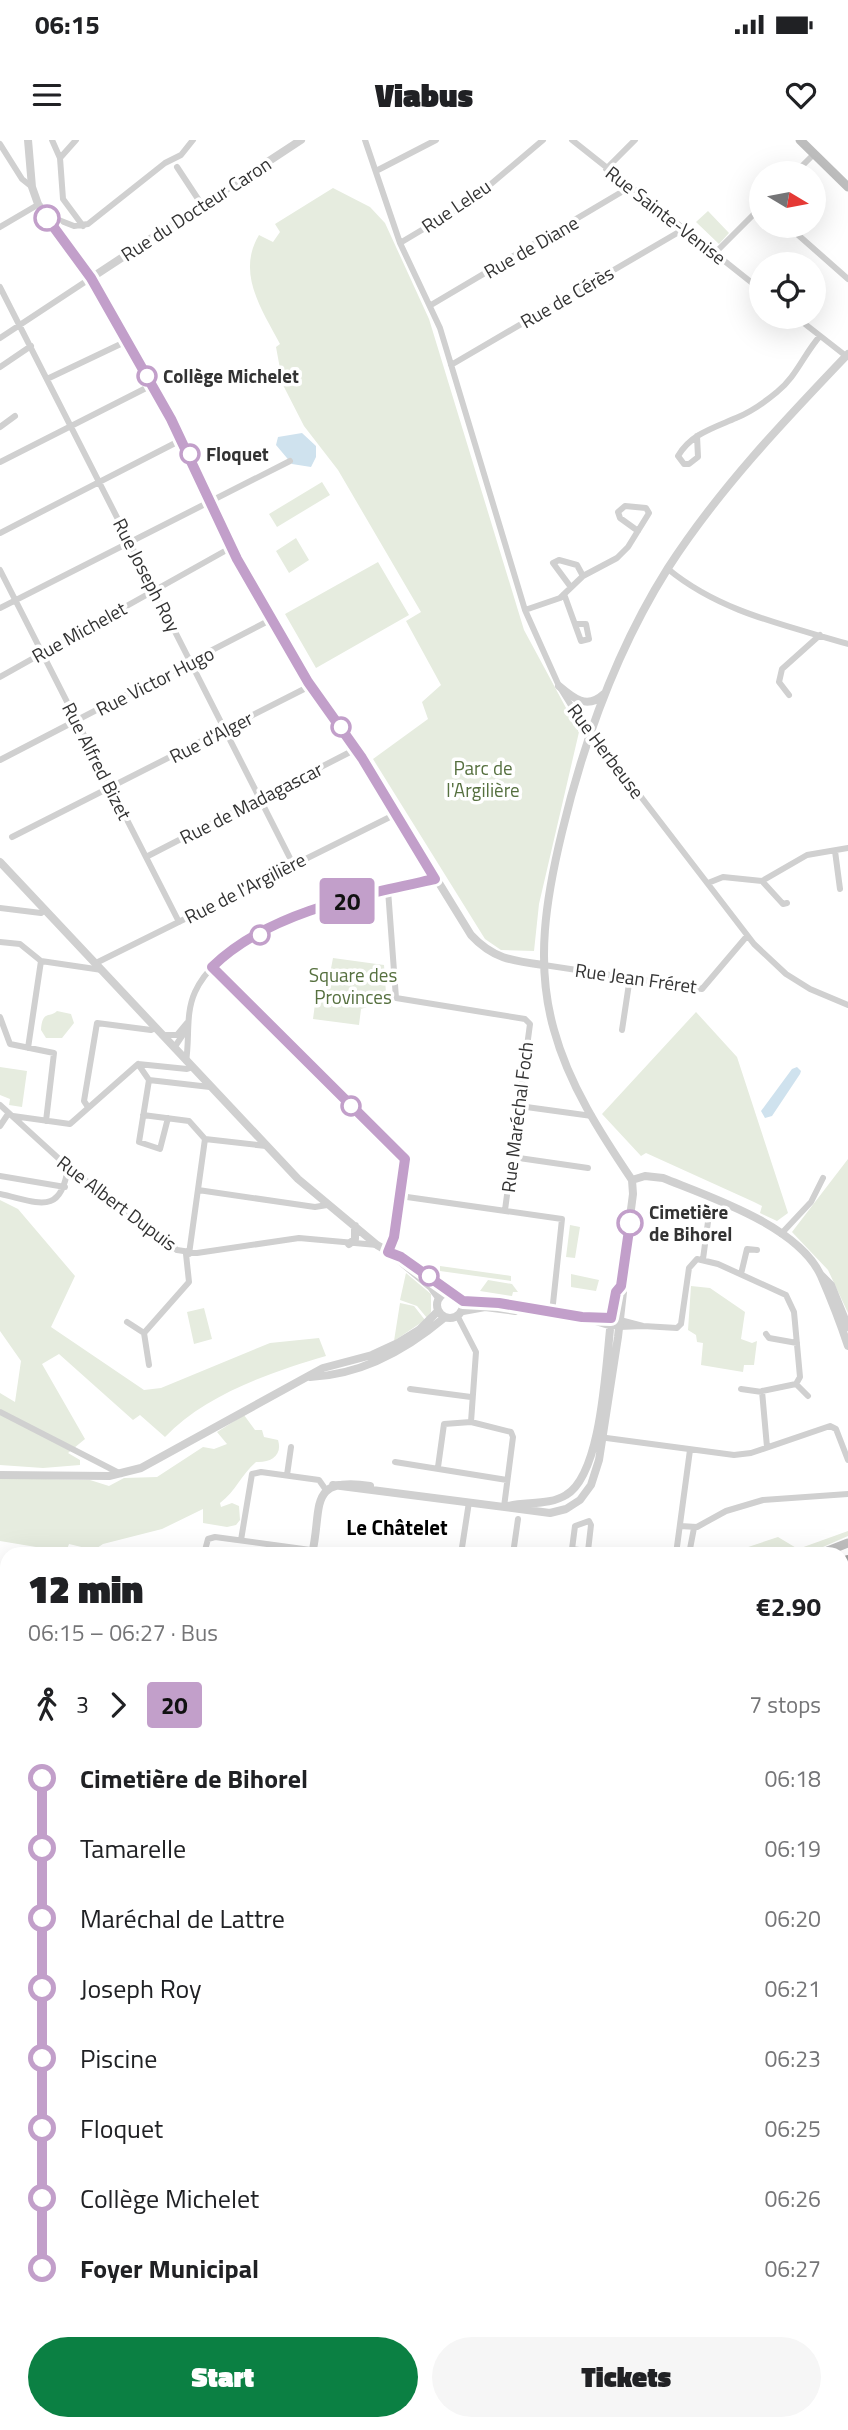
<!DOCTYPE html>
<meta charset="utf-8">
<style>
:root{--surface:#fff;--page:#f6f6f6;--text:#202124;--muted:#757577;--accent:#0b8043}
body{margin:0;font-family:"Titillium Web",sans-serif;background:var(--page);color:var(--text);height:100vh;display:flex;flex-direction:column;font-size:26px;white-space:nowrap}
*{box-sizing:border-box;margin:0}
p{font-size:23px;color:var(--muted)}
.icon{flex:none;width:38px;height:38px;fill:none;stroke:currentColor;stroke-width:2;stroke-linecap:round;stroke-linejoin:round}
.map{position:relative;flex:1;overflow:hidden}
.sheet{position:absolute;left:0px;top:1407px;width:849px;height:884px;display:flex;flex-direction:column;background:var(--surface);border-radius:21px 21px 0 0;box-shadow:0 7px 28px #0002}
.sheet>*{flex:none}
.badge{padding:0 14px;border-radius:5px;font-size:24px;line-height:46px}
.needle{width:46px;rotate:100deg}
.tools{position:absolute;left:749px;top:21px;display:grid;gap:14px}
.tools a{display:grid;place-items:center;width:77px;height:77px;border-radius:50%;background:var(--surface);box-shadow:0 7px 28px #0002;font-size:35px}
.map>.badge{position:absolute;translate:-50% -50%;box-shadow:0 0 0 4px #fff}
.legs{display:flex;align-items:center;gap:10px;height:77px;padding:0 28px;font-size:23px}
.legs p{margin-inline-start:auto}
.headline{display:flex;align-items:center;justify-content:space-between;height:119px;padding:0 28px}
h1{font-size:38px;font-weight:800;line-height:52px}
.cta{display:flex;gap:14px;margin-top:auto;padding:14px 28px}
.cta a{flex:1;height:80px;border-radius:42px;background:var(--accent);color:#fff;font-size:28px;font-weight:800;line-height:80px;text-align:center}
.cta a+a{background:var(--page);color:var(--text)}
ul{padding:0 28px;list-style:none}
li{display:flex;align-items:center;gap:24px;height:70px;font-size:26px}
li i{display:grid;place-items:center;width:10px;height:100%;margin:0 9px;background:currentColor}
li i::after{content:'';width:18px;height:18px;margin:-9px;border:5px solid;border-radius:50%;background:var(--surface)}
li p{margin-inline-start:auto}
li:first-child i{background:linear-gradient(#0000 50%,currentColor 0)}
li:last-child i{background:linear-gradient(currentColor 50%,#0000 0)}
.status{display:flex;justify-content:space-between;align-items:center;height:49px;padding:0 35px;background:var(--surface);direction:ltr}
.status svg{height:19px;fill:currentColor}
header{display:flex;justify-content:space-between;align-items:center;height:91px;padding:0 28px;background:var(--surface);font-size:32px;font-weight:800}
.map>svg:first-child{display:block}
</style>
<div class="status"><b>06:15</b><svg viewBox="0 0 49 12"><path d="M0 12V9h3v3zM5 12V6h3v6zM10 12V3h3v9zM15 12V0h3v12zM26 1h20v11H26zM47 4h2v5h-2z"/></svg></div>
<header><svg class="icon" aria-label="menu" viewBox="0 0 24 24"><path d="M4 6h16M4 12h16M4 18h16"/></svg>Viabus<svg class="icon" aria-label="heart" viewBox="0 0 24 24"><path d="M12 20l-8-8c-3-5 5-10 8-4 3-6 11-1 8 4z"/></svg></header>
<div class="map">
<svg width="848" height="2290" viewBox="0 0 848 2290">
<rect width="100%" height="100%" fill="#fff"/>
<!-- green -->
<path fill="#e6ecdf" d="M333,48L370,67L385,83L429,179L524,490L579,592L539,764L534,811L501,810L485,799L373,619L428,579L422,562L441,545L406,481L421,472L338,330L304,286L283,245L276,207L280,204C262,170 236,133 259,95L273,102L280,92L275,84Z
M708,71L729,93L719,104L696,82Z
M322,342L330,355L277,387L269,374Z
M296,398L309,420L289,433L276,411Z
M378,422L409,475L316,528L285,474Z
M333,818L384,825L386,853L390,859L361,869L359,885L313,879L317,849L328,844Z
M57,871L71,874L74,883L62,898H46L41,890C42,870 50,878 57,871Z
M696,872L737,917L788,1073L777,1081L760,1073L762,1066L754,1062L646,1013L641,1016L602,974Z
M0,927L27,931L22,967L9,965L10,959L0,955Z
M848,1019V1173L828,1130L792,1092Z
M0,1060L18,1069L75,1136L51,1187L144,1250L161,1248L270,1203L319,1198L326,1216C271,1232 205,1255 165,1297L140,1275L133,1280L59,1214L42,1224L85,1299L68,1313L80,1320V1325L43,1328L0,1325V1253L15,1262L21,1221L0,1191Z
M570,1085L580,1087L575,1118L566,1117Z
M440,1126L511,1136V1141L440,1131Z
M406,1133L431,1154V1172L427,1178L417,1166L400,1160Z
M571,1134L599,1140L596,1151L571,1147Z
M488,1140L512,1144L518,1152H513L512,1156L480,1151Z
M691,1146L710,1148L745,1172L741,1199L752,1203L757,1201L754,1225H744L743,1232L701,1225L703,1203L697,1202L696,1195L688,1190Z
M400,1163L414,1166L425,1180L394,1201Z
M204,1168L212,1199L194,1204L187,1172Z
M244,1275L255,1290H262L264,1297L278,1300C283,1316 270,1323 256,1322C240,1336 236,1351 220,1363L221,1367L232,1363L239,1366L240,1380L236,1385L227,1387L203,1383V1369L162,1389L103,1404L94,1410L69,1404L66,1412L0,1401V1338L90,1340L109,1346L124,1338L157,1337L203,1307L214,1309L227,1304L217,1292Z
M848,1391V1396L807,1414H727L778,1397L798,1409Z
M848,1475V1546L842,1542V1477Z
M7,1668V1808H0V1671Z
M0,1909H7V2284H120L115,2290H0Z"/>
<!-- water -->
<path fill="#cfe2ee" d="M302,293L316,306V317L311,327L292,324L276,305L278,297Z
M797,927L801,931L800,934L772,976L765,978L761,971L792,929Z"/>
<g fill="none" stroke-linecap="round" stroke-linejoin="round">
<!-- minor -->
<path stroke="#d0d0d0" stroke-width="6" d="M52,0L60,18
M76,0L60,18L63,59L83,86
M365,0L400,103L440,188L525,470L559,546L590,596L625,636L754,804L786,834L810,849L848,865
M572,0L761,150
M0,4L22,39L32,47
M177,27L202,65
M606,29L635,0
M376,31L436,0
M795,33L814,14
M46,75L74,86L88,84L165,23L181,15L193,0
M788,86L848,139
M0,87L34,67
M400,103L472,60L543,0
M715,113L761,67
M0,147L293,724
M431,165L630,47
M796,177L846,216
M0,198L91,138
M451,225L684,89
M0,227L31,206
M47,239L127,201
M0,287L15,276
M697,296L698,317L689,324H684L678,316C691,294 713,288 736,278C751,272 765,262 777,252C796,237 804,214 820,196
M0,322L152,245
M0,393L183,299
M668,429C720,472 785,485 848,504
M0,430L179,782
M570,446L553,423L559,420L577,425L583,436
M564,454L581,501L589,499L586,484H575
M0,468L290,321
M525,470L560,458L583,436L617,418L628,407L649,373L646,368L625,366L618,372L620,378L638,391
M0,537L232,407
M789,555L779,542L782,529L820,495
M0,620L272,479
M12,697L310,546
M835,711L840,749
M146,717L356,609
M762,741L783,764L787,763
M708,743L723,737L762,741L807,715L848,708
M388,750L396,858L525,879L530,884L505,1070
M0,768L41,773L45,770
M0,802L20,804L41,821L28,908
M41,821L102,830
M96,823L396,674
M544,825L702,849L747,796
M212,827L405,1019L394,1097L388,1112
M0,877L10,904L54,913L46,981
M622,890L630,837
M162,895H177L187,883
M174,908L186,890
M186,921C190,898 185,874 195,852C227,782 367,754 435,739
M138,924L149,940L139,1002L160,1009L168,978
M149,940L210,947
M0,965L68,1027L177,1110L197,1113L299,1098L377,1105
M519,966L592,976
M88,967L84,961L97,883L151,890L155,888
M143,975L189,981L205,999L266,1006
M13,976L70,984L138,924L187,929L193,927
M0,986L8,974
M512,1017L588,1028
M0,1036L65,1047
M198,1050L315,1067L327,1065
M0,1054C38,1062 61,1077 68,1027
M400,1056L562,1079L552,1173
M781,1094L811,1062L823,1038
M189,1114L205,999
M703,1119L710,1067
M741,1134L747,1109L757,1110
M458,1177L476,1212L471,1282
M620,1180L643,1186L677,1188L681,1184L689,1128L697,1119L718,1124L786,1155L794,1172L800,1237L796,1244L762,1251L767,1307
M127,1182L144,1193
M619,1187L643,1186
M766,1194L769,1198L797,1203
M149,1225L144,1193L189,1142L186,1114
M796,1244L808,1256
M410,1249L471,1257
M741,1249L762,1252
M0,1272L121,1334
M599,1297L734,1315L751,1313L830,1286L836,1289L848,1320
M395,1322L507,1340
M438,1327L444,1284L471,1282L511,1292L513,1297L504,1367
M287,1335L291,1307
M680,1386L697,1387L726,1371L763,1360L848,1354
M241,1400L252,1334L261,1332L319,1340L326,1350
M588,1411L591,1385L589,1381L575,1386L572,1409L608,1414
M204,1414L208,1399L215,1397L340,1414
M461,1414L469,1362
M513,1414L518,1379
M676,1414L690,1310
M689,1414L694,1388
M0,1616L7,1608
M842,1882L848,1884
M842,2120H848
M842,2125H848
M0,2151L7,2149
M842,2263H848
M248,2284L251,2290
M455,2284L460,2290
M187,2290L193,2284
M568,2290V2284"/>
<!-- tertiary -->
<path stroke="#d0d0d0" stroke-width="8" d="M28,0L32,47L38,64L91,138L183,299L237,419L308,542L362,618L471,795C493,819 513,821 544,825
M91,138L301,0
M559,546C573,558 587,570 604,554
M0,722L298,1039L377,1105L422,1131L448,1152
M632,1040L645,1036L663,1038C710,1057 799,1086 821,1136C831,1159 840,1182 848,1206
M349,1104L355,1099V1086
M393,1115L431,1147L439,1158
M821,1135L831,1145L848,1187
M437 1165a13 13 0 1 1 26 0a13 13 0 1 1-26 0Z
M463,1161L615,1179
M463,1171L485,1167L515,1171
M582,1177L612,1186
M310,1237C362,1235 406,1210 444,1178
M0,1335L109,1336L141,1328L323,1228L372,1215L398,1203L419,1190L438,1171
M333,1345L550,1373L566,1369L580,1360L591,1345L599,1320L618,1197L623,1152L621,1146L633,1054L632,1040C601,994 569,945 554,890C535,824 546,758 562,692C584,600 617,509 668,428C719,349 783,282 848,214
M504,1367C523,1361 549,1366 566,1355C604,1333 606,1213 612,1172L616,1152L621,1146
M312,1414C323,1368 306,1336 370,1346
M0,1529L7,1530
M0,1553L7,1554"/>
<!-- secondary -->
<path stroke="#bdbdbd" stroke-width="9" d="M800,0L848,47
M820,1414L848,1403
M0,1863H7"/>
<!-- trunk -->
<path stroke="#a2a2a2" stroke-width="10" d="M842,1422L848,1420
M842,1433L848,1431
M842,1466L848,1464
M0,1881H7
M0,1889H7
M0,1898H7"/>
</g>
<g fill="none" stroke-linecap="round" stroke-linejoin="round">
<defs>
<path id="line-1" d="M47,78L91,138L171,279L237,419L308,542L362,618L435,739C361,755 268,772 212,827L405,1019L394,1097L388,1112L401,1117L463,1161L499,1163L582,1177L611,1178L616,1152L621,1146L630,1083"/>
</defs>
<!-- line-1 casing -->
<use href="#line-1" stroke="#fff" stroke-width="16"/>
<!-- line-1 -->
<use href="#line-1" stroke="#c29fca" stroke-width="10"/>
</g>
<!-- markers -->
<g fill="#fff" stroke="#c29fca" stroke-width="3.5">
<circle cx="47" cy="78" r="12"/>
<circle cx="147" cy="236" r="9"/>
<circle cx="190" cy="314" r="9"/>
<circle cx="341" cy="587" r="9"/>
<circle cx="260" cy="795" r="9"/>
<circle cx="351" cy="966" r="9"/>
<circle cx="630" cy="1083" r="12"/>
<circle cx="429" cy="1136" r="9"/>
</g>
<g text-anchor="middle" stroke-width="7" stroke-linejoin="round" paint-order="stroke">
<!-- street labels -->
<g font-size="19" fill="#333" stroke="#fff">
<text transform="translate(456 66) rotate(-34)" y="7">Rue Leleu</text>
<text transform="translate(196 69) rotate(-33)" y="7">Rue du Docteur Caron</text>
<text transform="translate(666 75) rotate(38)" y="7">Rue Sainte-Venise</text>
<text transform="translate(531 107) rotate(-30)" y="7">Rue de Diane</text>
<text transform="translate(567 157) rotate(-30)" y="7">Rue de Cérès</text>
<text transform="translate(147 435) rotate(63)" y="7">Rue Joseph Roy</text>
<text transform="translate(79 492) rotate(-29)" y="7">Rue Michelet</text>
<text transform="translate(155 541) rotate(-27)" y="7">Rue Victor Hugo</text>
<text transform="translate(211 597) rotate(-27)" y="7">Rue d'Alger</text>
<text transform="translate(606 611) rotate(53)" y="7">Rue Herbeuse</text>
<text transform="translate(97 621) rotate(63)" y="7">Rue Alfred Bizet</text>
<text transform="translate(251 663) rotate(-27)" y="7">Rue de Madagascar</text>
<text transform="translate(245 748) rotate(-27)" y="7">Rue de l'Argilière</text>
<text transform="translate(636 838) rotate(8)" y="7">Rue Jean Fréret</text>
<text transform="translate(517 977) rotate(-83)" y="7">Rue Maréchal Foch</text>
<text transform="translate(117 1063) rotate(37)" y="7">Rue Albert Dupuis</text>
</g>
<!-- stop labels -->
<g font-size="19" font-weight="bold" fill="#333" stroke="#fff" text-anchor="start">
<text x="163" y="243">Collège Michelet</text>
<text x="206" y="321">Floquet</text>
<text x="649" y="1079">Cimetière<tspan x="649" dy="22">de Bihorel</tspan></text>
</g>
<!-- park labels -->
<g font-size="19" fill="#56703f" stroke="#fff">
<text x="483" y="635">Parc de<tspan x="483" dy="22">l'Argilière</tspan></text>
<text x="353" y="842">Square des<tspan x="353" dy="22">Provinces</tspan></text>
</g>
<!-- neighbourhood labels -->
<g font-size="21" font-weight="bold" fill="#000" stroke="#fff">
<text x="397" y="1395">Le Châtelet</text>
</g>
</g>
</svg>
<div class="tools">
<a><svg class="needle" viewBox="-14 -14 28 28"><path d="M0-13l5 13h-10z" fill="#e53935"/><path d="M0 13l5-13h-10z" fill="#757577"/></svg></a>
<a><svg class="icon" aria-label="locate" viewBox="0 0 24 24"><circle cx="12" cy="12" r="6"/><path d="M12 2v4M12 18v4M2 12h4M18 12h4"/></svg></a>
</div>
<b class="badge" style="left:347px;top:761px;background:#c29fca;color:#111">20</b>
<section class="sheet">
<div class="headline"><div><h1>12 min</h1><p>06:15 – 06:27 · Bus</p></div><b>€2.90</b></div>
<div class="legs"><svg class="icon" aria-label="walk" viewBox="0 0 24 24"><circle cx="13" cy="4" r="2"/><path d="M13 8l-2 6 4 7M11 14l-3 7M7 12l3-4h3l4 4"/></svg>3<svg class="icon" aria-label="forward" viewBox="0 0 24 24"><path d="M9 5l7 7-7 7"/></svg><b class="badge" style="background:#c29fca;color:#111">20</b><p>7 stops</p></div>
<ul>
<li><i style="color:#c29fca"></i><b>Cimetière de Bihorel</b><p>06:18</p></li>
<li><i style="color:#c29fca"></i><span>Tamarelle</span><p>06:19</p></li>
<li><i style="color:#c29fca"></i><span>Maréchal de Lattre</span><p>06:20</p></li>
<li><i style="color:#c29fca"></i><span>Joseph Roy</span><p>06:21</p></li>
<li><i style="color:#c29fca"></i><span>Piscine</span><p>06:23</p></li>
<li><i style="color:#c29fca"></i><span>Floquet</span><p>06:25</p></li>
<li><i style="color:#c29fca"></i><span>Collège Michelet</span><p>06:26</p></li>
<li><i style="color:#c29fca"></i><b>Foyer Municipal</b><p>06:27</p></li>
</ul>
<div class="cta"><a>Start</a><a>Tickets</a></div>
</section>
</div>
